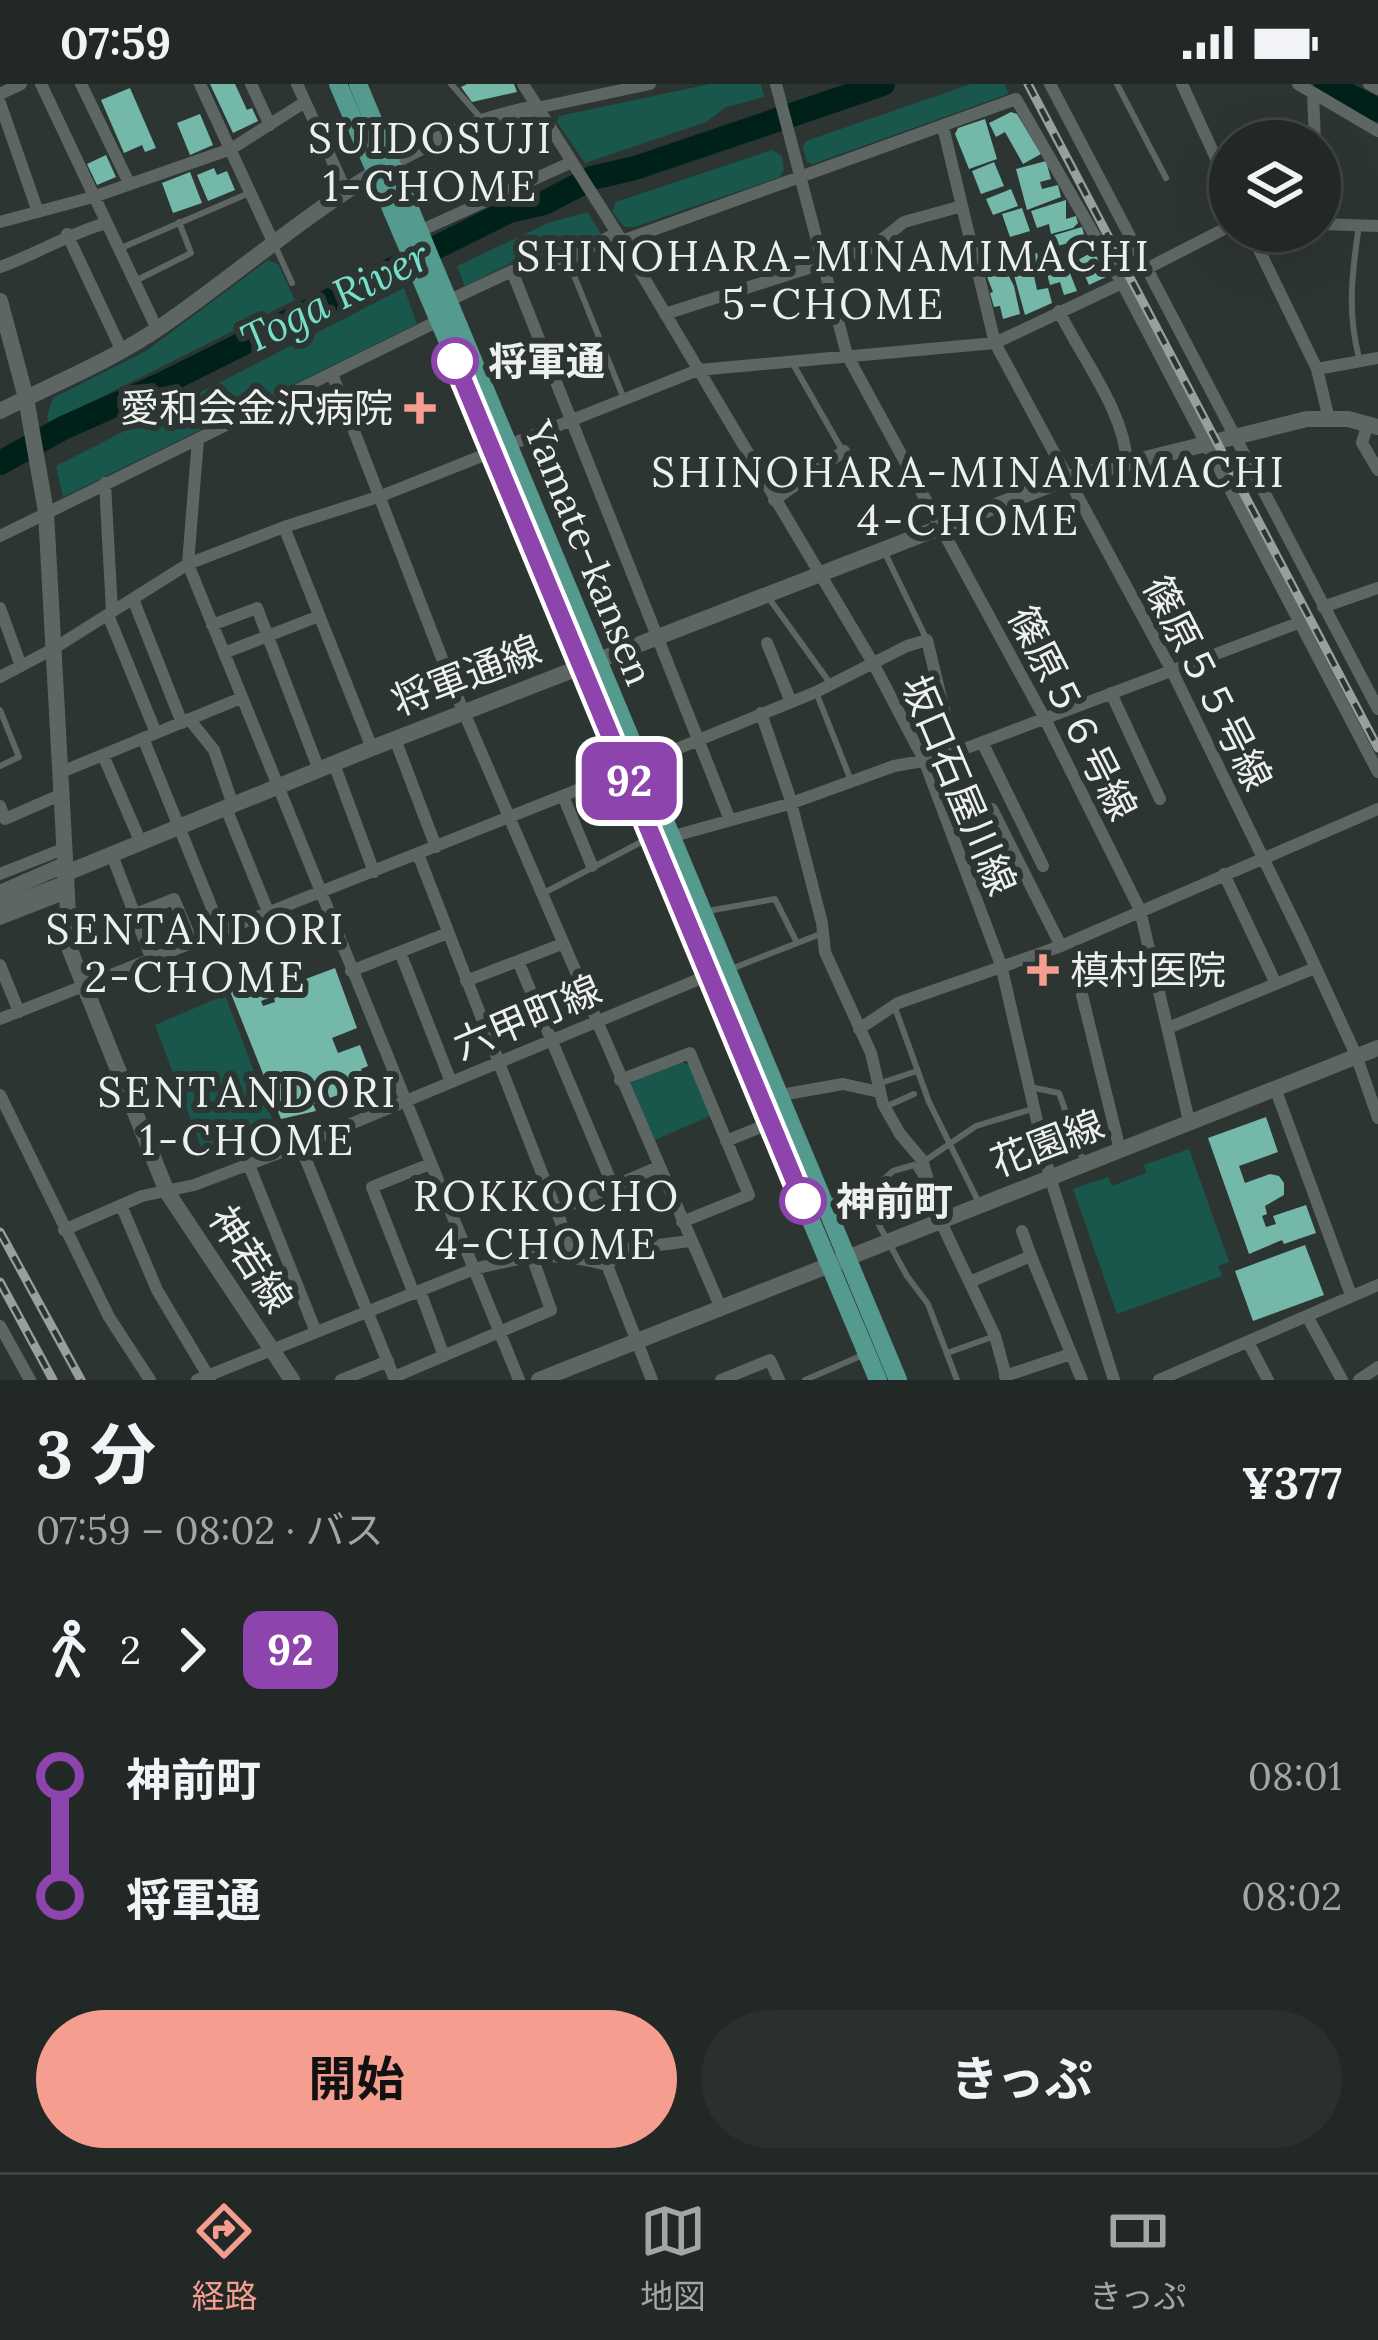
<!DOCTYPE html>
<html lang="ja">
<meta charset="utf-8">
<style>
:root{--surface:#222826;--page:#2a302e;--text:#f1f3f6;--muted:#a2a6a7;--line:#3f4443;--accent:#f59d8e}
body{margin:0;font-family:Lora,"Noto Sans JP",serif;background:var(--page);color:var(--text);height:100vh;display:flex;flex-direction:column;font-size:45px;white-space:nowrap}
*{box-sizing:border-box;margin:0}
p{font-size:39px;color:var(--muted)}
.icon{flex:none;width:66px;height:66px;fill:none;stroke:currentColor;stroke-width:2;stroke-linecap:round;stroke-linejoin:round}
.map{position:relative;height:1296px;overflow:hidden}
.side{display:flex;flex-direction:column;background:var(--surface);flex:1}
.side>*{flex:none}
.badge{padding:0 24px;border-radius:18px;font-size:42px;line-height:78px}
.controls{position:absolute;left:1209px;top:36px;display:grid;gap:24px}
.controls a{display:grid;place-items:center;width:132px;height:132px;border-radius:50%;background:var(--surface);box-shadow:0 12px 48px #0002,0 0 0 3px var(--line);font-size:60px}
.map>.badge{position:absolute;translate:-50% -50%;box-shadow:0 0 0 6px #fff}
.legs{display:flex;align-items:center;gap:18px;height:132px;padding:0 36px;font-size:39px}
.legs p{margin-inline-start:auto}
.summary{display:flex;align-items:center;justify-content:space-between;height:204px;padding:0 36px}
h1{font-size:66px;font-weight:700;line-height:90px}
.action{display:flex;gap:24px;margin-top:auto;padding:24px 36px}
.action a{flex:1;height:138px;border-radius:72px;background:var(--accent);color:#111;font-size:48px;font-weight:700;line-height:138px;text-align:center}
.action a+a{background:var(--page);color:var(--text)}
ul{padding:0 36px;list-style:none}
li{display:flex;align-items:center;gap:42px;height:120px;font-size:45px}
li i{display:grid;place-items:center;width:18px;height:100%;margin:0 15px;background:currentColor}
li i::after{content:'';width:30px;height:30px;margin:-15px;border:9px solid;border-radius:50%;background:var(--surface)}
li p{margin-inline-start:auto}
li:first-child i{background:linear-gradient(#0000 50%,currentColor 0)}
li:last-child i{background:linear-gradient(currentColor 50%,#0000 0)}
.status{display:flex;justify-content:space-between;align-items:center;height:84px;padding:0 60px;background:var(--surface);direction:ltr}
.status svg{height:33px;fill:currentColor}
.dock{display:flex;justify-content:space-around;align-items:center;height:168px;border-top:3px solid var(--line);background:var(--surface);font-size:33px;color:var(--muted)}
.dock a{display:grid;justify-items:center;gap:6px}
.dock .on{color:var(--accent)}
.map>svg:first-child{display:block}
</style>
<div class="status"><b>07:59</b><svg viewBox="0 0 49 12"><path d="M0 12V9h3v3zM5 12V6h3v6zM10 12V3h3v9zM15 12V0h3v12zM26 1h20v11H26zM47 4h2v5h-2z"/></svg></div>
<div class="map">
<svg width="1378" height="1296" viewBox="0 0 1378 1296">
<rect width="100%" height="100%" fill="#2d3533"/>
<!-- green -->
<path fill="#19574d" d="M710,0H761L764,13L726,23L706,38L585,79L557,38L559,32Z
M971,0H1005L1008,10L813,80L807,78L803,64L806,57Z
M772,66L782,72L784,85L780,93L634,143H624L612,127L616,118Z
M588,128L601,150L566,170L513,178L465,202L457,182L548,139Z
M268,176L278,180L295,216L49,339L47,332L53,314L146,267Z
M404,204L417,240L63,413L56,382Z
M225,911L274,1040L203,1068L155,941Z
M681,978L690,981L710,1032L650,1058L627,1005L633,997Z
M1189,1065L1229,1178L1218,1182L1222,1192L1117,1230L1073,1105L1108,1093L1112,1102L1146,1089L1144,1081Z"/>
<g fill="none" stroke-linecap="round" stroke-linejoin="round">
<!-- river -->
<path stroke="#00201a" stroke-width="24" d="M1326,0L1378,26
M0,379L63,344L162,300L509,127L544,119L592,94L635,84L883,0"/>
</g>
<!-- building -->
<path fill="#74b8aa" d="M210,0H235L247,26L252,24L258,37L233,49Z
M467,0H514L517,8L472,18L461,3Z
M130,4L156,64L145,68L142,61L124,69L101,16Z
M1011,28L1017,30L1041,70L1023,80L1005,48L996,53L989,39Z
M200,30L213,61L190,71L177,39Z
M985,35L997,75L969,85L955,50L958,44Z
M106,71L116,93L97,101L87,80Z
M1046,77L1051,95L1040,98L1042,105L1058,101L1061,113L1027,126L1016,85Z
M994,78L1004,102L981,110L972,87Z
M214,84L217,91L227,87L235,106L208,117L197,91Z
M190,88L202,119L173,129L162,99Z
M1011,105L1018,122L993,131L986,115Z
M1066,116V135L1076,132L1078,139L1073,144L1051,150L1049,140L1037,144L1031,127Z
M1022,124L1030,147L1010,153L1002,130Z
M1082,143L1085,154L1051,164L1048,153Z
M1094,167L1106,193L1089,201L1078,176Z
M1037,169L1043,190L1034,192L1037,206L1048,204L1052,219L1025,231L1010,177Z
M1073,169L1076,181L1068,184L1077,207L1064,211L1060,198L1050,201L1047,190L1061,187L1058,173Z
M1002,179L1014,202L1020,230L1003,235L1000,222L994,223L990,209L993,208L984,185Z
M335,884L357,944L332,954L338,969L360,961L368,982L361,985L366,1001L313,1020L316,1027L281,1035L230,907L264,895L271,913L261,917L263,922L275,918L274,913L281,911L279,905Z
M1266,1033L1278,1068L1239,1082L1245,1099L1270,1090L1279,1092L1284,1099V1111L1265,1122L1267,1130L1262,1132L1266,1143L1276,1140L1273,1132L1306,1121L1316,1149L1284,1160L1282,1156L1249,1170L1208,1054Z
M1305,1161L1324,1211L1253,1237L1235,1187Z"/>
<g fill="none" stroke-linecap="round" stroke-linejoin="round">
<!-- lane -->
<path stroke="#5e6664" stroke-width="6" d="M451,0L480,33
M1117,0L1166,94
M121,164L247,110
M276,164L292,199
M569,179L624,315
M137,196L191,169L179,138
M1359,274C1347,227 1352,189 1359,141
M793,280L865,406
M884,467L927,556
M768,513L830,599
M816,608L850,694
M0,626L19,673L0,682
M542,810L647,755
M713,826L775,815L797,859
M736,883L823,849
M894,921L929,1018L978,1117
M881,999L917,987
M1030,1003L1059,1009L1083,1076
M885,1023L914,1010
M926,1076L976,1042L1032,1025
M871,1107L878,1119L879,1141L907,1192L928,1220L957,1296
M829,1118L871,1107L893,1087L914,1081L923,1095
M947,1269L995,1252
M805,1296L863,1271"/>
<!-- street -->
<path stroke="#5e6664" stroke-width="12" d="M41,0L157,245
M81,0L129,99
M200,0L274,160
M251,0L270,41
M297,0L346,107
M523,0L622,157L873,579L924,676L1001,881L1050,1093L1114,1296
M776,0L847,271L1045,635L1140,826L1189,1037
M1050,0L1378,625
M1182,0L1230,105
M1298,0L1378,47
M1369,0L1378,5
M0,10L21,0
M1313,10L1315,57
M0,19L38,128
M537,24L650,0
M943,43L995,259L1172,587L1303,856L1356,971L1378,1034
M0,138L93,113L231,65L305,18
M1320,140L1378,142
M422,146L572,78
M1250,147L1317,285L1329,335
M67,150L121,265
M622,157L1016,15L1122,199L1378,688
M0,183C37,170 68,150 106,139
M1148,184L1230,142
M512,187L730,736
M450,216L512,187L568,176L616,149
M1059,227C1082,275 1124,326 1127,379
M665,230L871,164L904,138L962,122
M1317,285L1378,274
M332,290L453,603L720,1222
M1368,339L1362,359L1378,386
M198,355L188,480L474,1185C526,1172 554,1166 607,1181L652,1296
M105,399L112,527
M774,416L844,367
M284,443L372,664
M0,452L438,237
M133,515L182,639
M1323,523L1378,504
M0,524L21,582
M108,531L156,649
M212,541L257,524L319,686
M767,559L791,618
M224,569L319,532
M0,593L53,565L188,480L284,443L381,412L698,286L995,259L1122,199
M1111,609L1160,715
M761,629L789,711L822,839L825,868L871,969L883,1020L900,1050L922,1076L940,1136L995,1252L1007,1296
M189,635L214,666L233,721
M143,654L222,849
M395,655L436,763
M982,658L1043,782
M103,671L141,759
M334,680L374,788
M640,680L816,608L907,562L927,556L947,638
M59,689L241,614
M563,712L592,782
M0,722L5,735L60,711
M226,724L269,830
M992,725L1061,862
M670,753L789,720L894,682L940,674L1298,539
M418,770L574,1172
M112,771L152,876
M0,790L63,765
M1224,790L1276,900
M135,830L174,815L193,860
M0,835L64,810
M400,868L451,998
M518,877L613,1102
M0,881L19,928
M351,887L448,849
M466,897L562,860
M1082,911L1120,1066
M0,935L625,687
M1168,944L1315,884
M859,945L898,919L1061,862L1378,725
M620,996L690,969L749,1111L682,1138
M1275,1004L1351,1211
M0,1011L109,1233L150,1296
M781,1011L843,1000L879,1008
M726,1057L771,1039
M300,1061L395,1296
M249,1081L316,1248
M121,1121L157,1206L210,1295
M556,1127L658,1083
M64,1146L142,1112L194,1101L300,1061L709,891
M1022,1147L1031,1172
M607,1181L626,1165L690,1157
M972,1197L1031,1172L1082,1296
M420,1207L444,1272
M414,1210L372,1103L430,1080
M1307,1232L1342,1296
M0,1242L30,1296
M1248,1258L1268,1296
M1005,1292L1071,1270
M394,1293L551,1226L531,1170
M197,1296L474,1185L519,1296
M341,1296L388,1277
M721,1296L770,1276L779,1296
M1159,1296L1378,1201
M1359,1296L1378,1283"/>
<!-- secondary -->
<path stroke="#5e6664" stroke-width="16" d="M0,217L26,314L46,428L70,866L167,1108L292,1296
M0,327C53,300 113,276 162,242C281,160 390,50 537,24
M64,790L372,664L1068,394L1307,335H1348L1378,343
M0,809L64,781
M0,825L64,800
M539,1296L1378,964"/>
<!-- primary -->
<path stroke="#559a8e" stroke-width="18" d="M338,0L494,366L650,754L878,1296
M358,0L898,1296"/>
<defs>
<path id="rail" d="M1028,0L1378,664
M0,1148L81,1296
M0,1198L53,1296"/>
</defs>
<!-- rail casing -->
<use href="#rail" stroke="#999f9d" stroke-width="9"/>
<!-- rail -->
<use href="#rail" stroke="#2d3533" stroke-width="4.5" stroke-dasharray="14" stroke-linecap="butt"/>
</g>
<g fill="none" stroke-linecap="round" stroke-linejoin="round">
<defs>
<path id="line-1" d="M455,277L803,1117"/>
</defs>
<!-- line-1 casing -->
<use href="#line-1" stroke="#fff" stroke-width="27"/>
<!-- line-1 -->
<use href="#line-1" stroke="#8e44ad" stroke-width="18"/>
</g>
<!-- markers -->
<g fill="#fff" stroke="#8e44ad" stroke-width="6">
<circle cx="455" cy="277" r="21"/>
<circle cx="803" cy="1117" r="21"/>
</g>
<g fill="#f59d8e" stroke="#2d3533" stroke-width="4.5">
<path d="M414 306h12v12h12v12h-12v12h-12v-12h-12v-12h12z"/>
<path d="M1037 868h12v12h12v12h-12v12h-12v-12h-12v-12h12z"/>
</g>
<g text-anchor="middle" stroke-width="12" stroke-linejoin="round" paint-order="stroke">
<!-- stop labels -->
<g font-size="39" font-weight="bold" fill="#ecf1f0" stroke="#2d3533" text-anchor="start">
<text x="488" y="291">将軍通</text>
<text x="836" y="1131">神前町</text>
</g>
<!-- poi labels -->
<g font-size="39" fill="#ecf1f0" stroke="#2d3533" text-anchor="end">
<text x="393" y="338">愛和会金沢病院</text>
<text x="1070" y="900" text-anchor="start">槙村医院</text>
</g>
<!-- street labels -->
<g font-size="39" fill="#ecf1f0" stroke="#2d3533">
<text transform="translate(589 469) rotate(68)" y="14">Yamate-kansen</text>
<text transform="translate(466 591) rotate(-21)" y="14">将軍通線</text>
<text transform="translate(1208 599) rotate(63)" y="14">篠原５５号線</text>
<text transform="translate(1073 629) rotate(63)" y="14">篠原５６号線</text>
<text transform="translate(959 701) rotate(67)" y="14">坂口石屋川線</text>
<text transform="translate(527 933) rotate(-23)" y="14">六甲町線</text>
<text transform="translate(1047 1059) rotate(-21)" y="14">花園線</text>
<text transform="translate(251 1175) rotate(57)" y="14">神若線</text>
</g>
<!-- neighbourhood labels -->
<g font-size="42" letter-spacing="3" fill="#ecf1f0" stroke="#2d3533">
<text x="431" y="69">SUIDOSUJI<tspan x="431" dy="48">1-CHOME</tspan></text>
<text x="834" y="187">SHINOHARA-MINAMIMACHI<tspan x="834" dy="48">5-CHOME</tspan></text>
<text x="969" y="403">SHINOHARA-MINAMIMACHI<tspan x="969" dy="48">4-CHOME</tspan></text>
<text x="196" y="860">SENTANDORI<tspan x="196" dy="48">2-CHOME</tspan></text>
<text x="248" y="1023">SENTANDORI<tspan x="248" dy="48">1-CHOME</tspan></text>
<text x="547" y="1127">ROKKOCHO<tspan x="547" dy="48">4-CHOME</tspan></text>
</g>
<!-- water labels -->
<g font-size="42" font-style="italic" fill="#76dfcc" stroke="#2d3533">
<text transform="translate(335 213) rotate(-26)" y="15">Toga River</text>
</g>
</g>
</svg>
<div class="controls">
<a><svg class="icon" aria-label="layers" viewBox="0 0 24 24"><path d="M12 4l9 5-9 5-9-5zM3 14l9 5 9-5"/></svg></a>
</div>
<b class="badge" style="left:629px;top:697px;background:#8e44ad;color:#fff">92</b>
</div>
<section class="side">
<div class="summary"><div><h1>3 分</h1><p>07:59 – 08:02 · バス</p></div><b>¥377</b></div>
<div class="legs"><svg class="icon" aria-label="walk" viewBox="0 0 24 24"><circle cx="13" cy="4" r="2"/><path d="M13 8l-2 6 4 7M11 14l-3 7M7 12l3-4h3l4 4"/></svg>2<svg class="icon" aria-label="forward" viewBox="0 0 24 24"><path d="M9 5l7 7-7 7"/></svg><b class="badge" style="background:#8e44ad;color:#fff">92</b></div>
<ul>
<li><i style="color:#8e44ad"></i><b>神前町</b><p>08:01</p></li>
<li><i style="color:#8e44ad"></i><b>将軍通</b><p>08:02</p></li>
</ul>
<div class="action"><a>開始</a><a>きっぷ</a></div>
</section>
<nav class="dock">
<a class="on"><svg class="icon" aria-label="directions" viewBox="0 0 24 24"><path d="M12 3l9 9-9 9-9-9zM9 14v-3h6M13 9l2 2-2 2"/></svg>経路</a>
<a><svg class="icon" aria-label="map" viewBox="0 0 24 24"><path d="M3 6l6-2 6 2 6-2v14l-6 2-6-2-6 2zM9 4v14M15 6v14"/></svg>地図</a>
<a><svg class="icon" aria-label="tickets" viewBox="0 0 24 24"><path d="M3 7h18v10H3zM15 7v10"/></svg>きっぷ</a>
</nav>
